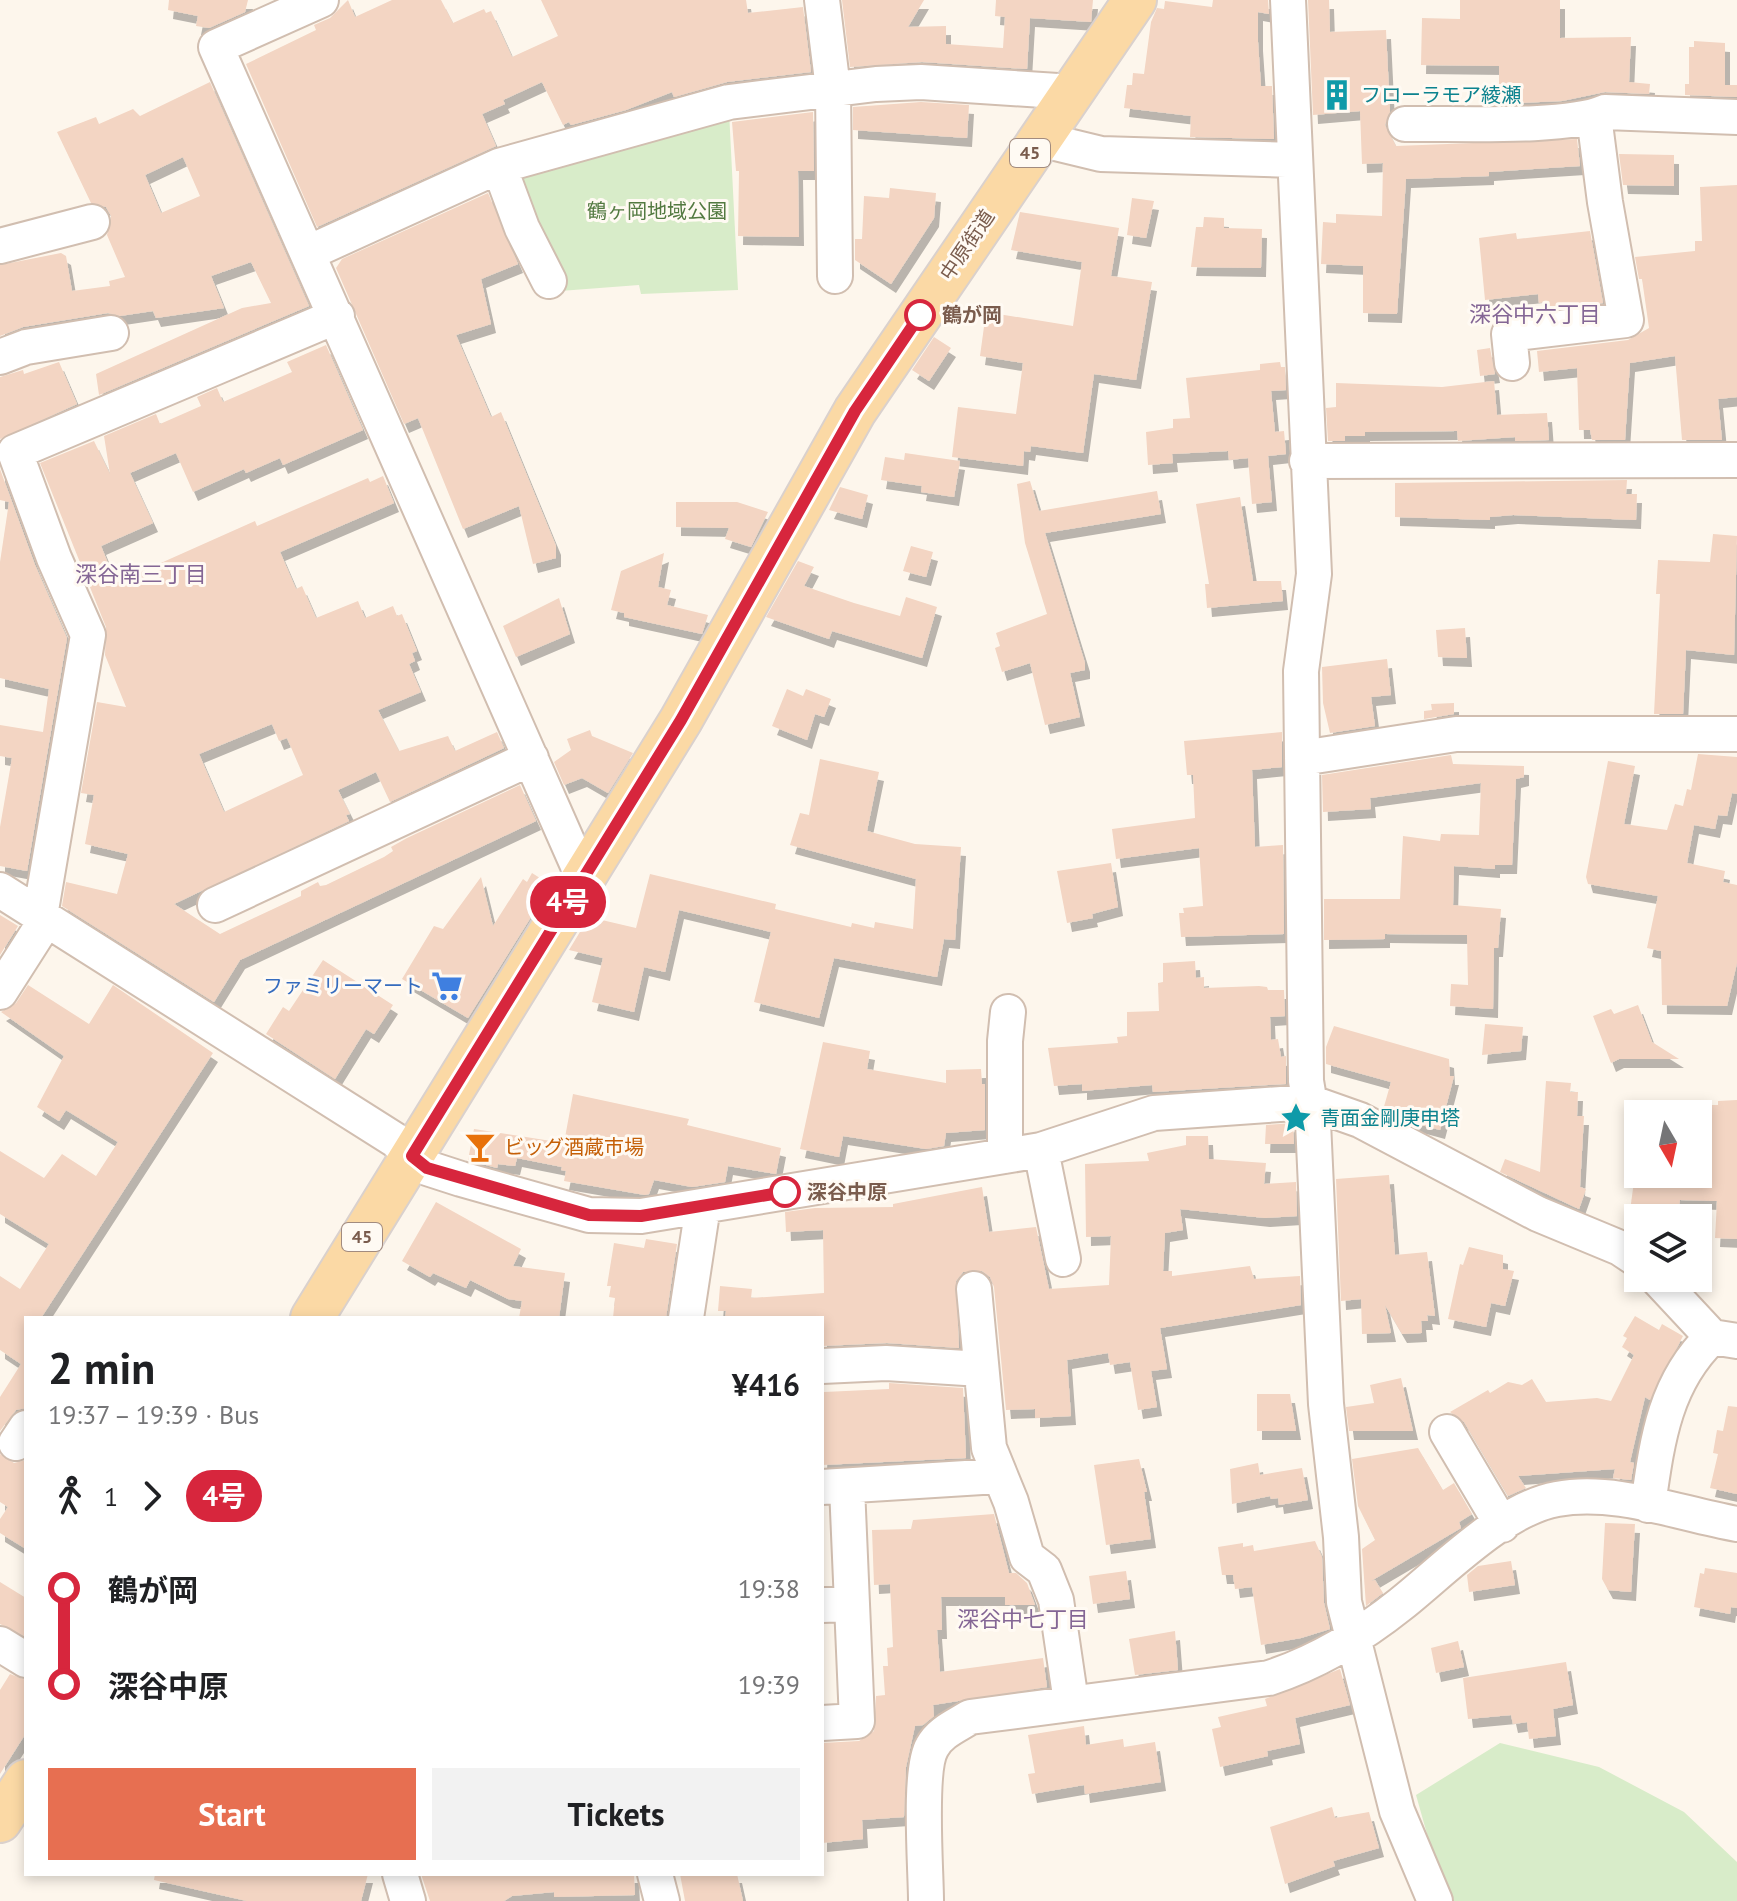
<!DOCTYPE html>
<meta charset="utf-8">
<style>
:root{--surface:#fff;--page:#f2f2f2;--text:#202124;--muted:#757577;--accent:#e76f51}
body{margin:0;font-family:"PT Sans","Noto Sans JP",sans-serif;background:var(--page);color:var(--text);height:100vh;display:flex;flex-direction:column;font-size:30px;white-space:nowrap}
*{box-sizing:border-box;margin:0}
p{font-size:26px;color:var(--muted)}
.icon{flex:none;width:44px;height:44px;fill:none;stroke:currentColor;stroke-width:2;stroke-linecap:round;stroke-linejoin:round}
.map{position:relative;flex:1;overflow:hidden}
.details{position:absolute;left:24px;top:1316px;width:800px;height:560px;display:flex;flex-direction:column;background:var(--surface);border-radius:0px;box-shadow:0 4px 12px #0003}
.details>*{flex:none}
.badge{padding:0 16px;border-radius:26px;font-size:28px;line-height:52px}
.needle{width:52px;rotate:171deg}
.tools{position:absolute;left:1624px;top:1100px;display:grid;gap:16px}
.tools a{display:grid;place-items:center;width:88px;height:88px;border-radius:0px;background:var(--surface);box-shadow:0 4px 12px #0003;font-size:40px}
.map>.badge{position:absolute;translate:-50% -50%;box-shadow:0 0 0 4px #fff}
.legs{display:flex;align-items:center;gap:12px;height:88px;padding:0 24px;font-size:26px}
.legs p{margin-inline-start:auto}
.head{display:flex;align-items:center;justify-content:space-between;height:136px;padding:0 24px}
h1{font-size:44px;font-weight:700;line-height:60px}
.button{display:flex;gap:16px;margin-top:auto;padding:16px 24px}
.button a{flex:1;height:92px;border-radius:0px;background:var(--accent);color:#fff;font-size:32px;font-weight:700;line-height:92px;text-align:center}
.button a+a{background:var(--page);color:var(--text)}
ul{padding:0 24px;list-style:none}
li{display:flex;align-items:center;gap:28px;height:96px;font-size:30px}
li i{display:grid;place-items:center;width:12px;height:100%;margin:0 10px;background:currentColor}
li i::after{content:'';width:20px;height:20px;margin:-10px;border:6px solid;border-radius:50%;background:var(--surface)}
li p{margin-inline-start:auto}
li:first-child i{background:linear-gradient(#0000 50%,currentColor 0)}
li:last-child i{background:linear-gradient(currentColor 50%,#0000 0)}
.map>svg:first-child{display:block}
</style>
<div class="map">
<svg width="1737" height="1901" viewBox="0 0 1737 1901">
<defs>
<filter id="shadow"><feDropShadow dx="5" dy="9" stdDeviation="0" flood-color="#0004"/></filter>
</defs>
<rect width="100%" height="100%" fill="#fdf6ec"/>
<!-- green -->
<path fill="#d8ecc9" d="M729,111L738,290L641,294L639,285L560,291L515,172Z
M1500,1743L1599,1767L1684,1812L1737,1862V1901H1446L1416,1795Z"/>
<!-- building -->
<path fill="#f3d5c3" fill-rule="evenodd" filter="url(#shadow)" d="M169,0H248L245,12L209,28L196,26L198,16L168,10Z
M348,0L355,17L392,0H441L453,23L484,9L486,13L491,11L512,57L558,36L541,0H746L748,13L803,7L811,72L727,82L674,97L672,92L626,110L571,125L569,122L563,125L542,82L503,100L505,104L482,114L496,146L317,227L246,64L316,30L314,25L330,18Z
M842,0H924L908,27L946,26V44L1003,48L1005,17L995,16L996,0H1093L1091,22L1030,18L1027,69L922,62L850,67Z
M1213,0H1268L1269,14L1258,12V42L1261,86H1272L1274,139L1190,137L1191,116L1124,108L1127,85H1132L1133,73L1144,74L1151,22L1157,8L1164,9L1165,1L1212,7Z
M1308,0H1329L1330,32L1386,30L1390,112L1385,125L1396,146L1577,139L1580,166L1489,172V176L1406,179L1397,314L1363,313V266L1321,264L1323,222L1336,223V214L1382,216L1383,163L1362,164L1360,111L1313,115Z
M1460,0H1560V38L1631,37L1629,82L1650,84L1649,94L1605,92L1562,101L1499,104V66L1421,65L1422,18L1460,19Z
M1694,41L1725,43V85H1737V97L1685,95V84H1689V47H1694Z
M210,82L309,306L99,395L96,374L242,308L271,303L251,262L211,276L224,308L156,318L153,311L120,316L108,313L23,327L0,336V265L61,253L66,256L72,291L110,286L109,281L125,277L107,235L111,216L106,207L91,203L57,132L96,117L99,124L133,109L140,116ZM183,157L200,196L161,213L145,175Z
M921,102L969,105L967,138L853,130V107Z
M813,112L814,171H798L799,237L738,236L739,171H736L732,122Z
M1619,154L1674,155V186L1623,185Z
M1737,185V397L1718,399L1722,440H1682L1675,356L1630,363L1625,440H1592L1590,430H1579L1577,368L1539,372L1537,351L1628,340L1649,328L1642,279H1639L1635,257L1695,251V241H1702L1700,187Z
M890,188L936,193L934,218L891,284L855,260V239H862L864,196L889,198Z
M488,193L518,264L481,279L491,324L456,335L491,417L501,412L556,546V558L533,564L519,506L463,529L418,418L404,424L336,268L342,259Z
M1132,198L1154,201L1146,238L1127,235Z
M1020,212L1119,228L1111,276L1152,282L1136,380L1094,374L1083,453L1031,446L1030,452L1024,451L1023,466L952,457L958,407L1016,414L1023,363L980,356L986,312L1073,326L1082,262L1011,250Z
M1204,217L1224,218V228L1262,229L1261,268L1191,267L1196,227H1203Z
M1590,231L1603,303L1548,309V301L1539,303L1538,294L1485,300L1479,238L1516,233L1517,239Z
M934,337L951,348L929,381L912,370Z
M326,345L363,430L283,465L280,458L246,473L244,469L193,492L176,453L130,473L153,523L101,546L116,583L255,521L257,526L368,478L370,482L383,476L394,503L280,552L296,589L302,586L316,618L358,601L365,618L393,606L397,616L402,614L417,651L412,653L415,661L409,664L421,692L378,710L399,751L448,736L455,751L497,732L504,748L390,802L376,772L338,790L350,814L346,815L349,821L174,904L220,934L301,896V891L318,882L320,886L326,885L384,857L393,851L391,847L407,838L520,785L536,821L240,960L214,1002L62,906L66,882L117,894L128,854L85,844L94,795L81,793L97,702L126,707L105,655L106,627L40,463L94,441L110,474L104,436L156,414L160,424L201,406L197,397L217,388L223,402L292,372L287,362ZM272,724L279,741L287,738L303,775L224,812L199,754Z
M1490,348L1495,374L1480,376L1477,350Z
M59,362L77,404L0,439V377L23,370L24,374Z
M1280,362L1281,367H1285L1286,390L1271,391L1275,432L1284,431L1286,454L1268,456L1272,502L1252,504L1248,458L1229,460L1228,451L1172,454L1173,463L1148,465L1146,432L1173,428V419L1190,418L1186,378L1260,370V364Z
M1494,381L1497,415L1547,413L1549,440L1515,441V437L1458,441L1457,431L1365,432V436H1345V441H1328L1326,408L1336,407V383L1442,387Z
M905,453L960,461L954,497L921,492L922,486L881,480L885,457L904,460Z
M0,469L35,565L67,638L27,871L0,866V827L12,758L0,756V725L43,732L49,689L0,678V562L9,502L0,500Z
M1627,480L1626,494H1637L1636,520L1513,515L1490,517V520L1395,517V483Z
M1030,481L1039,511L1157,491L1161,514L1045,533L1085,663V670L1070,673L1080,717L1045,725L1030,663L1002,672L995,648L1000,646L996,633L1047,614L1025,543L1017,484Z
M840,487L868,495L862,519L829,510Z
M1240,497L1253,581H1281L1283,601L1207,608L1205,584H1209L1196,504Z
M676,502H737L768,512L751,547L725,539L729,528L676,527Z
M1713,534L1737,536L1734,655L1686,650L1683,714H1654L1660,594H1656L1658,560L1710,562Z
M911,546L933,552L926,577L903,571Z
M664,553L658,587L671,590L667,605L708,615L702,634L624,617V613L611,610L621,571Z
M798,561L814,567L804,586L854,603L900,616L906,597L937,607L922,658L832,631L829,639L766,617Z
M559,598L570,634L516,657L503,626Z
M1465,628L1467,658L1438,657L1436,630Z
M1387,659L1391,695L1371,697L1375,726L1330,733L1323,703L1322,667Z
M787,689L803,696L806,689L831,699L824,717L815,714L807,740L772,726Z
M1454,703V714L1424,719V711L1432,710L1431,704Z
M590,730L592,736L633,753L608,793L582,778L564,785L554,762L571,750L567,739Z
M1282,732V767L1252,770L1255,847L1283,845L1284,934L1181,937L1179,913H1184L1183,908L1203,906L1199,848L1116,859L1112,829L1195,818L1193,775H1187L1184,741Z
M1698,754L1737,757V794L1732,793L1727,816L1718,815L1715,829L1694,825L1687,863L1725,871L1723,882L1737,885V963L1727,1006L1662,1005L1661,951L1647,948L1658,896L1588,884L1586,877L1608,761L1635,766L1624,824L1667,830L1675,804L1683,806L1687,789L1691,790Z
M1451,755L1453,764L1524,766V777L1516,779L1512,865H1495V869L1454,866L1453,905L1501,909L1498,948H1494L1493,1009L1450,1006L1451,984L1468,985L1467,935L1385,934V939L1324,940V899H1400L1403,836L1440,841L1441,834L1479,835L1481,783L1370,798L1371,809L1323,812L1322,775Z
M820,759L879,772L867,831L915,844L961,847L955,940L944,939L937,977L834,958L819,1018L754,1002L771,932L679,910L665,972L644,967L634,1012L592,1002L603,958L569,950L589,917L636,928L650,874L776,904L775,909L851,927L852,923L874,928L875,922L913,929L916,879L790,845L800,813L809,815Z
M1111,863L1118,907L1092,914L1093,918L1067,923L1057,871Z
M532,873L551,885L468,1018L402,979L434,926L443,929L481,877L493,926L523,879L527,882Z
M0,915L18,926L0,955Z
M323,960L393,1005L374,1034L366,1029L335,1079L266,1034L283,1007L289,1011Z
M1195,961L1196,978L1204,977V988L1259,986L1267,987L1268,990H1284L1285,1016L1270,1017L1271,1040L1278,1039L1281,1057L1286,1056V1084L1153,1092L1152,1085L1082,1091V1084L1054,1086L1048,1048L1118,1043L1117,1037L1127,1036V1012L1159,1011L1158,983L1163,982V963Z
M28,985L89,1024L113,985L213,1053L41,1318H26V1408L16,1410L0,1431V1397L21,1364L0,1350V1276L20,1289L49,1244L0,1214V1151L44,1178L62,1154L96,1176L118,1142L66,1110L59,1121L37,1107L64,1056L1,1012L16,1003Z
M1638,1005L1652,1042L1679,1059H1619L1611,1063L1593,1016L1611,1009L1614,1014Z
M1485,1024L1523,1027L1521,1051L1482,1055Z
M1334,1026L1449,1059L1450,1076H1454L1440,1130L1403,1120L1383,1110L1391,1082L1326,1064V1047Z
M823,1042L870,1051L867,1069L946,1083V1070L981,1069L982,1084H985V1130L946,1133L944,1146L926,1149L843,1136L839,1157L800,1149Z
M1546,1081L1571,1083L1570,1092H1578L1577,1116H1584L1580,1187L1586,1189L1579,1209L1500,1172L1505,1159L1540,1172Z
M573,1094L689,1119L687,1125L781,1148L776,1174L728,1166L725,1182L692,1187L654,1180L649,1194L645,1195L564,1181L566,1171L561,1170L562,1167L517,1158L515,1166L498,1164L497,1168L468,1160L474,1129L564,1143Z
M1737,1100V1239L1715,1238L1717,1201L1680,1200L1677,1218H1629L1635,1174L1707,1172L1710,1105H1718V1101Z
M1293,1123L1294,1144H1265L1266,1125Z
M1186,1136H1208L1209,1159L1266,1163L1264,1184L1296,1182L1297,1216L1265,1218L1180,1209L1183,1230L1165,1233L1163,1271H1172V1276L1250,1266L1254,1279L1300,1276L1301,1305L1160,1328L1167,1369L1151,1371L1157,1407L1138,1410L1130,1362L1110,1365L1108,1353L1067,1360L1071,1416L1035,1418V1409L1006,1410L994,1287L990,1277L982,1271L963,1272L956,1281L959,1348L887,1343L822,1346V1318H725L726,1311H718L720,1286L752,1289L751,1298L824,1293L823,1230L786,1232L785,1212L815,1208L893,1207V1204L982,1187L989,1232L1036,1227L1049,1289L1109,1285L1111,1236L1086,1237L1085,1164L1149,1161L1147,1153L1186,1145Z
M1389,1175L1395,1255L1427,1252L1435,1316L1427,1315L1428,1321H1421L1422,1333L1402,1334L1385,1305L1391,1333L1362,1334L1361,1299L1341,1301L1336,1179Z
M436,1202L521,1249L513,1266L565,1273L559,1318H519L522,1301L508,1299L470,1280L466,1288L433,1273L430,1277L402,1261Z
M646,1239L677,1244L666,1318H613L615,1298L609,1297L611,1286H607L614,1243L644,1248Z
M1469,1247L1503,1255V1269L1514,1271L1505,1306L1491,1303L1486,1327L1448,1319L1460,1264L1463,1265Z
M1635,1316L1659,1330L1662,1324L1683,1336L1650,1400L1645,1397L1630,1462L1634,1463L1631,1480L1613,1478L1615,1469L1518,1476L1526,1488L1508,1496L1464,1422L1450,1412L1488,1390L1490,1393L1508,1382L1522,1385L1532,1379L1546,1402L1597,1398L1611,1401L1634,1355L1622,1347L1627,1338L1623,1336Z
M1401,1378L1413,1431H1349L1346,1407L1374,1403L1370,1385Z
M889,1383L963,1388L966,1458L822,1465L824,1392L889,1389Z
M1257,1394H1290L1296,1431H1257Z
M1728,1406L1737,1407V1494L1710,1488L1718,1454L1713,1453L1717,1430L1723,1431Z
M1418,1448L1443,1490L1454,1483L1472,1514L1459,1522L1461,1528L1371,1581L1375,1580L1383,1593L1366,1606L1362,1549L1375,1540L1358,1506L1352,1459Z
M0,1454L14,1463L26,1460V1549L0,1533V1519L8,1507L0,1502Z
M1139,1459L1147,1492H1144L1151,1539L1106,1545L1094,1465Z
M1258,1463L1260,1475L1302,1468L1308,1500L1279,1505L1278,1498L1271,1499L1270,1496L1232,1504L1230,1469Z
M994,1514L1009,1573H1016L1027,1583L1035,1605H1005V1597H941L942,1630H937L940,1672L1043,1658L1047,1687L933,1705L934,1716L923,1725L915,1726L906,1767L904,1817L862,1820L863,1839L822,1843V1743L859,1741L874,1731L876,1696L885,1695L883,1666H888L887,1648L893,1647L890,1584L874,1585L872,1530L911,1529L913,1520Z
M1605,1523L1635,1524L1631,1592L1608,1590L1602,1579Z
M1315,1541L1322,1557L1324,1603L1330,1629L1301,1638L1261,1645L1252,1587L1235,1589L1233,1575H1222L1218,1547L1243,1543V1547L1253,1545L1254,1551Z
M1511,1561L1515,1585L1469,1592L1467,1575L1478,1566Z
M1705,1568L1737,1573V1608L1731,1607L1730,1614L1694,1607L1700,1573L1704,1574Z
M1126,1571L1130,1599L1093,1604L1089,1576Z
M0,1582L26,1598V1637L0,1624Z
M1175,1631L1178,1670L1135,1675L1129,1639Z
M1458,1641L1464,1667L1436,1673L1431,1648Z
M1566,1662L1573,1705L1553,1709L1556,1736L1529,1739L1527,1722L1513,1724L1511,1715L1468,1719L1463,1678Z
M1340,1669L1350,1705L1295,1718L1300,1744L1267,1751L1268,1756L1220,1767L1212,1729L1221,1727L1218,1717L1267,1706L1265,1699Z
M10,1674L26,1680V1733L0,1774V1690Z
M1084,1726L1086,1745L1123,1739L1124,1747L1155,1742L1161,1782L1085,1794L1084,1785L1032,1794L1028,1774L1035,1773L1028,1735Z
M1332,1807L1335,1818L1369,1812L1379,1848L1333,1861L1335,1866L1285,1884L1270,1827Z
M155,1874H368L361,1901H247L154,1880Z
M421,1874H634L635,1895L554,1897V1892L512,1896L504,1901H430Z
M680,1874H737L743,1901H685Z"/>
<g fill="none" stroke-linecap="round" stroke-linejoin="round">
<defs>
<path id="minor" d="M321,0L216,47L583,877
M822,0L833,89L835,276
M1288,0L1314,574L1301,671L1306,1081L1313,1122L1326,1404L1341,1537L1344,1602L1397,1811L1435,1901
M1405,124C1451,123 1567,129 1605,112L1737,117
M1039,139L1101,154L1294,160
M499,166L522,228L549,281
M0,246L92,222
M308,253L499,166L729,102L876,84L921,82L1073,92
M0,357L26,347L111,333
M1512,363L1509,334L1626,320L1605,202L1594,116
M1307,461L1737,460
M1302,758L1456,734H1737
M0,890L395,1140L427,1168L461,1179L589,1215L641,1216L1041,1150L1154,1113L1309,1102L1360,1120L1538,1214L1620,1248L1638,1260
M215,905L531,758
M40,916L88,635L54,558L15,452L337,316
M0,992L46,920
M1041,1150L1063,1259
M1005,1156V1041L1008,1012
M1657,1278L1712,1337L1737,1341
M974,1289L989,1448L1011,1502L1027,1557L1044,1570L1056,1600L1071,1702
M686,1318L703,1206
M822,1366L886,1363L981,1369
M1447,1432L1502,1525
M16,1443L26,1428
M822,1487L998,1476
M1648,1505C1657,1442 1664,1383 1712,1337
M822,1605L851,1604
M0,1644L26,1660
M822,1723L857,1721L847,1487
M400,1874L408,1901
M655,1874L662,1901
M926,1901C926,1869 918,1770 932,1747C940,1732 956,1726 970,1717L1269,1678C1318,1662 1361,1636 1401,1604C1444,1570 1502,1509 1557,1499C1615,1488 1680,1514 1737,1524"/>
<path id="major" d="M312,1318L681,720L855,411L1135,0
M0,1821L26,1781"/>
</defs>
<!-- minor casing -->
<use href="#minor" stroke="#d1beb0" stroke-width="38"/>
<!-- major casing -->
<use href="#major" stroke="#dad1cd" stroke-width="46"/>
<!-- minor -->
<use href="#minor" stroke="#fff" stroke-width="34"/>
<!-- major -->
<use href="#major" stroke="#fbd9a5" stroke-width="42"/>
</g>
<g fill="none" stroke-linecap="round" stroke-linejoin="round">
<defs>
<path id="line-1" d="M785,1192L641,1216L589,1215L427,1168L412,1156L681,720L855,411L920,315"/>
</defs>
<!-- line-1 casing -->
<use href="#line-1" stroke="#fff" stroke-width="18"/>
<!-- line-1 -->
<use href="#line-1" stroke="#d7263d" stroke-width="12"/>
</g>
<!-- icons -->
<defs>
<symbol id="building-bare" viewBox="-9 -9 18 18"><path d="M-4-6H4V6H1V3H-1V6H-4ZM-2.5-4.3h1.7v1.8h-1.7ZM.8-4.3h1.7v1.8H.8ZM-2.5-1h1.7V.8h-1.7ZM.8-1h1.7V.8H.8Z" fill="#0f9aa8" stroke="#fffaf3" stroke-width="2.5" paint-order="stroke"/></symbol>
<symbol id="supermarket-bare" viewBox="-9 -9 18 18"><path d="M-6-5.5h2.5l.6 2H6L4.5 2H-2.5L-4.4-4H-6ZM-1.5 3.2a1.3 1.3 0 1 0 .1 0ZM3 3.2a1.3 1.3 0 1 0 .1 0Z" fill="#3f7fe0" stroke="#fffaf3" stroke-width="2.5" paint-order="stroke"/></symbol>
<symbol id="sight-bare" viewBox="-9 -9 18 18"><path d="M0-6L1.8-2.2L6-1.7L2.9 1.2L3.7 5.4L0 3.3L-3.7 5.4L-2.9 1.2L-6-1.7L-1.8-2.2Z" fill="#0f9aa8" stroke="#fffaf3" stroke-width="2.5" paint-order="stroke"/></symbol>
<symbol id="bar-bare" viewBox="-9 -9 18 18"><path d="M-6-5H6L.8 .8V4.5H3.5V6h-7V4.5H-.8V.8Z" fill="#e8710a" stroke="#fffaf3" stroke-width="2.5" paint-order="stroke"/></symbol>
</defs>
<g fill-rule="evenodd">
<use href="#building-bare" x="1315" y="73" width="44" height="44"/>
<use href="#supermarket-bare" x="425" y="964" width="44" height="44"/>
<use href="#sight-bare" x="1274" y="1096" width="44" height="44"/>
<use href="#bar-bare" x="458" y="1125" width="44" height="44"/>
</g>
<!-- markers -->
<g fill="#fff" stroke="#d7263d" stroke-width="4">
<circle cx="920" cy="315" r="14"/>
<circle cx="785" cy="1192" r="14"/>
</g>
<g text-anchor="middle" stroke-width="6" stroke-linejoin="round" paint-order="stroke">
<!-- shield labels -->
<g fill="#fffaf3" stroke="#a28b7f" stroke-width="2">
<rect x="1010" y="139" width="40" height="28" rx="6"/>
<rect x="342" y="1223" width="40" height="28" rx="6"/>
</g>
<g font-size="18" font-weight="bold" fill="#7a5c4d">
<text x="1030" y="159">45</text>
<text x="362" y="1243">45</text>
</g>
<!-- culture labels -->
<g font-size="20" fill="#0d838f" stroke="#fffaf3" text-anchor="start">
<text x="1361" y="102">フローラモア綾瀬</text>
<text x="1320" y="1125">青面金剛庚申塔</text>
</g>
<!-- park labels -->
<g font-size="20" fill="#537a41" stroke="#fffaf3">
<text x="657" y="218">鶴ヶ岡地域公園</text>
</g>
<!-- street labels -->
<g font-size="20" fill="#7a5c4d" stroke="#fffaf3">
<text transform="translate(967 245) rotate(-56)" y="7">中原街道</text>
</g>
<!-- stop labels -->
<g font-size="20" font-weight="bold" fill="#7a5c4d" stroke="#fffaf3" text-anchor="start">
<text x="942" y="322">鶴が岡</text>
<text x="807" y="1199">深谷中原</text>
</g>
<!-- shop labels -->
<g font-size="20" fill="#366cbe" stroke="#fffaf3" text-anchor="end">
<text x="423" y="993">ファミリーマート</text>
</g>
<!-- food labels -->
<g font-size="20" fill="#c56008" stroke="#fffaf3" text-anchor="start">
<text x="504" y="1154">ビッグ酒蔵市場</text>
</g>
<!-- neighbourhood labels -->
<g font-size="22" fill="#846695" stroke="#fffaf3">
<text x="1535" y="322">深谷中六丁目</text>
<text x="141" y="582">深谷南三丁目</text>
<text x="1023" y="1627">深谷中七丁目</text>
</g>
</g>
</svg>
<div class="tools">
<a><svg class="needle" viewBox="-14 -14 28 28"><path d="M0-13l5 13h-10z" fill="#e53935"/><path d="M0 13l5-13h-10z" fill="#757577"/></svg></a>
<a><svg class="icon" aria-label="layers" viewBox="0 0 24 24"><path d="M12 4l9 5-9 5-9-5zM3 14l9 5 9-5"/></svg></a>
</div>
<b class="badge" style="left:568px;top:902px;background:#d7263d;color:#fff">4号</b>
<section class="details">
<div class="head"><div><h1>2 min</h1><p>19:37 – 19:39 · Bus</p></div><b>¥416</b></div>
<div class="legs"><svg class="icon" aria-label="walk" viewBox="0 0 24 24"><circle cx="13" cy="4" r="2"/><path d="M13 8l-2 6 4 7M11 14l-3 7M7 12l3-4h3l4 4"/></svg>1<svg class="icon" aria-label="forward" viewBox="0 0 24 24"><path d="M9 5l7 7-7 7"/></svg><b class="badge" style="background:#d7263d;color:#fff">4号</b></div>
<ul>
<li><i style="color:#d7263d"></i><b>鶴が岡</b><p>19:38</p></li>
<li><i style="color:#d7263d"></i><b>深谷中原</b><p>19:39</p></li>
</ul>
<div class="button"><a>Start</a><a>Tickets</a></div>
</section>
</div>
